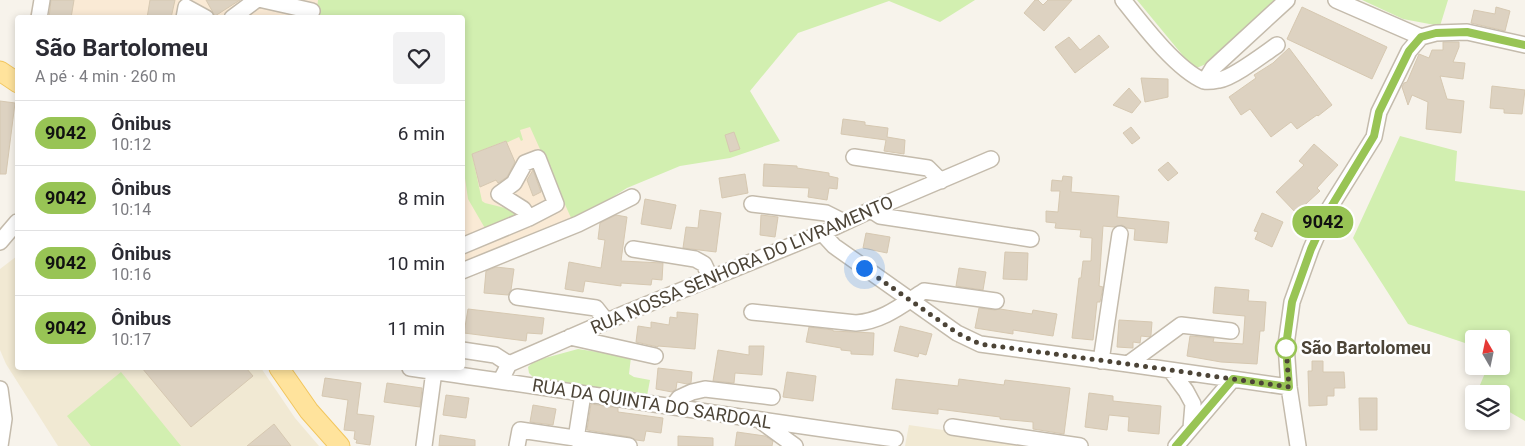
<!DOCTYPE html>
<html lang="pt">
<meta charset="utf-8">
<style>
:root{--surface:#fff;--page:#f2f2f3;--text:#2b2b33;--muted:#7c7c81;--line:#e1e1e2}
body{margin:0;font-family:Roboto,sans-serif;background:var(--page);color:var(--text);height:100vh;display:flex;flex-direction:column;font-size:19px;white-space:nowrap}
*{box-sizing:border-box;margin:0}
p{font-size:16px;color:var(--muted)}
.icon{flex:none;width:28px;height:28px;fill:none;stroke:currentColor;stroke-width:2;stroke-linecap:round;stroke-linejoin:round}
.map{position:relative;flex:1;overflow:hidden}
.sheet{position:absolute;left:15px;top:15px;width:450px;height:355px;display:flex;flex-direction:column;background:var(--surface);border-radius:5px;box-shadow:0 2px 8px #0003}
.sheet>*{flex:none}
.badge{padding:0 10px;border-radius:16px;font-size:18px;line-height:32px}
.needle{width:32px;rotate:351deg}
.tools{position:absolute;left:1465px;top:330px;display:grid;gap:10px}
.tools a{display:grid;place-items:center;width:45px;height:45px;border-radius:5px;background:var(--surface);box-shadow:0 2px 8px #0003;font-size:25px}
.you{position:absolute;width:25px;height:25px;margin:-12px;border:4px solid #fff;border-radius:50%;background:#1a73e8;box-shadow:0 0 0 8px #1a73e833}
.map>.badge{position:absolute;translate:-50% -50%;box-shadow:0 0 0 2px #fff}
.round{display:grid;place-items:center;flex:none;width:52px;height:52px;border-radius:5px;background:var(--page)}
.headline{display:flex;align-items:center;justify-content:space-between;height:85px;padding:0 20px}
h1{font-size:24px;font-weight:700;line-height:38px}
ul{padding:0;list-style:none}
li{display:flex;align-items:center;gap:15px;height:65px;padding:0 20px;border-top:1px solid var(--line)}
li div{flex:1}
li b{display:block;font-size:19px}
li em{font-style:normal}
li .badge{min-width:55px;font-weight:700;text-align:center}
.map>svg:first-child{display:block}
</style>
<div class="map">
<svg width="1525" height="446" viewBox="0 0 1525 446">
<rect width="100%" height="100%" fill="#f7f3eb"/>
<!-- commercial -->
<path fill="#faead5" d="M34,0H485L584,215L463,265L462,18H29Z"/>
<!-- education -->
<path fill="#f1e9d3" d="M17,256L18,368H261L295,418L319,446H58L6,364L0,350V269Z
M909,425L1051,446H905Z"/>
<!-- green -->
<path fill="#d2efb0" d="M318,0H975L940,22L889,1L798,33L750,91L780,141L730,158L680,166L627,188L584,215L572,220L530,127L520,130L523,140L521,141L519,137L506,143L505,141L472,154L482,201L485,203L513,210L516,213L515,216L486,230L468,199L464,171H463L462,18H316Z
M1137,0H1276L1216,60L1194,69Z
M1362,0H1448L1440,26L1403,19Z
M1400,136L1457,151L1455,181L1525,191V421L1501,407V394H1480L1477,392L1488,366H1501V339H1474V346L1408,324L1353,238Z
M578,349L631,357L629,374L634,377L650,380L647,396L535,379L529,373L528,367L534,361Z
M121,372L181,446H91L67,416Z"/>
<!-- building -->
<path fill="#ddd2c1" stroke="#d6c8b1" d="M51,0H74L71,18H49Z
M150,0H175L171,18H147Z
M206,0H240L215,16Z
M1035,0H1038L1043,5L1048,0H1072L1044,31L1024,13Z
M1302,7L1387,47L1372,79L1287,39Z
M1496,7L1510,11L1505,31L1471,23L1474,10L1495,14Z
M1099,35L1109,47L1075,73L1055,47L1069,37L1080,50Z
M1443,42H1459V47L1453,62L1465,63L1463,79L1440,76L1447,99L1464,101L1461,133L1426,129L1428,102L1412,95L1408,105L1402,87L1404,83L1407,82L1419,54L1429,58L1432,50H1443Z
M1289,48L1332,105L1318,116L1317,115L1297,129L1291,122L1271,137L1250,109L1241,115L1229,97L1256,78L1254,75L1273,63Z
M1141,78L1168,79V97L1145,102Z
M1492,86L1525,90L1522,114L1504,113V109L1490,108Z
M1129,88L1141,102L1132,113L1113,105Z
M0,101L15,103L6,174H0Z
M843,119L865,122V125L888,128L887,137L905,140L904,154L884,151L886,140L841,134Z
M1131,127L1140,138L1132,144L1123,133Z
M734,132L740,149L730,152L725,135Z
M506,141L515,162L507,177L498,183L496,180L480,187L472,154Z
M1314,144L1338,165L1317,188L1320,191L1296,213L1276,192L1304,165L1299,161Z
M1168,162L1178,173L1168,181L1158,170Z
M764,164L797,166V168L829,173V176L838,178L837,189L829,188L827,200L808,197L809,188L763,186Z
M533,170L541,192L533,196L527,180Z
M745,174L748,193L722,198L719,178Z
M1063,176L1072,177L1071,192L1119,196L1117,217L1169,222L1167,243L1134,240L1135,229L1127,228L1122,225L1114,227L1103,226L1099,286L1103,287L1100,302H1097L1093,340L1072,338L1079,278H1081L1083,261H1091L1092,238L1080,237L1081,230L1055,228L1056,223L1046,222V211L1058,212L1060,191H1051L1052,180L1062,181Z
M645,199L676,205L671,229L641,224Z
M700,210L721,213L716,252L683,248L686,227L698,228Z
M1262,213L1283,222L1272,247L1255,239L1258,232L1254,231Z
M616,215L627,217L621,261L663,263L662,280L652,279L651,285L621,283V286L585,281L583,292L565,289L569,262L601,268L605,240L598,239L600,223Z
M761,215L778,217L775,237L760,235Z
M866,233L890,237L887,253L863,248Z
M1005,252L1028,253L1027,280L1003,279Z
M496,267L514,269L511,290L508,295L484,293L486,271Z
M959,268L986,272L983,290L956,286Z
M1215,287L1249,290L1248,301L1266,302L1264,331H1260L1257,364L1221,362L1187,356L1190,336L1214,338L1213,342L1243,344L1245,316L1213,313Z
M979,308L995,310L1000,309L1032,314L1033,310L1057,314L1053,336L1013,330V334L975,328Z
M468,309L544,318L542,334L527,333L526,341L464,333Z
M677,312L698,314L695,349L658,346V347L636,342L638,326L651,328V322L669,325L670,317L677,318Z
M1119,320L1152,322L1151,335L1150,337L1141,336L1140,343L1133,342V348L1117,347Z
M900,326L932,334L926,355L919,353L918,357L894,351Z
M809,327L833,330V331L874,333L873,355L851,354V351L841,350V348L806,342Z
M749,346H764L762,375L735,373L734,383L713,381L718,350L749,355Z
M1312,361H1323V372H1344L1345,388H1334V396H1327V405L1309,406L1308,371H1312Z
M142,368H246L253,376L191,427Z
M658,368L692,372L691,383L687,384L677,382L676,389L672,392L656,389Z
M787,372L816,376L813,401L783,397Z
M325,378L361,383L357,414L374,416L370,445L356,443L357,440L354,439L355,431L344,430L348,400L322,396Z
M896,379L958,386L959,379L1004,385L1005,380L1070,388L1064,434L1033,429V422L1000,419V417L938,409V414L892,409Z
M387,383L422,388L420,407L384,402Z
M1089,393L1113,396V401L1161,406L1159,434L1128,431L1129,417L1109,415L1107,430L1085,427Z
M446,395L469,398L466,418L443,415Z
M1359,398H1377V430H1360Z
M591,404L618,408V412L663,418L661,433L646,431L644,441L636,440L630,437L587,430Z
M533,405L556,409L553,425L530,422Z
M274,424L291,446H247Z
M737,432L765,436L773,441L772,446H735Z
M440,435L475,440V446H439Z
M678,436L713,438V446H678Z"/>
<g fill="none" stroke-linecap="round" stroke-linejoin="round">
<defs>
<path id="minor" d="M263,0L312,11
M1123,0C1142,24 1176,69 1204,81C1208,82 1214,81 1219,80C1233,78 1264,54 1277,45
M1336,0L1421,37
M39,18L42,0
M184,18L186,7L206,18
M232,18L256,0
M1205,81L1213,68L1287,0
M854,157L928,168L941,181
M752,204L826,213L844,222
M871,210L880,216L1031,239
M822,233L834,246L957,333L980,344L1128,364L1289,387
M0,242L17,222
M462,246L529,218L556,204L538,158L525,163L514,183L499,194L523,209L529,218
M633,249L695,259L704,264L711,279
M462,271L578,224L632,197
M517,297L596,308L607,322
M752,312L856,323C883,321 902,305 924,291L996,301
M570,337L655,356
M462,350L495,355L509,364
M1101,361L1120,234
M1128,364L1181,325L1231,331
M410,368C572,391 733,417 895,439
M1171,371L1186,391L1193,404L1191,428
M501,380L509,364L626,313L822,233L871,210L991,159
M0,389L4,419L0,446
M672,407L679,398L692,392L705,389L772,397
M762,422L795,446
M952,427L1080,446
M576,439L583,394
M424,446L434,371
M517,446L520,430L629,446
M1176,446L1233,379
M1298,446L1289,387L1286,345L1292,302L1311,249L1327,212L1374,137L1379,112L1409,51L1421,37L1436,33L1467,32L1525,45"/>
<path id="major" d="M0,71L18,83
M279,368L309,411L340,446"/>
</defs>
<!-- minor casing -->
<use href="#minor" stroke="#c4bbac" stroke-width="18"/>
<!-- major casing -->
<use href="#major" stroke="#f2c65e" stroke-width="21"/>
<!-- minor -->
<use href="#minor" stroke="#fff" stroke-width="15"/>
<!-- major -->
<use href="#major" stroke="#ffe39c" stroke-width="19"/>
</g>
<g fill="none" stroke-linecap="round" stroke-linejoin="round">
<defs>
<path id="line" d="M1176,446L1233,379L1289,387L1286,346L1292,302L1311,249L1328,212L1374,136L1379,112L1409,51L1421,37L1436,33L1467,32L1525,45"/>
</defs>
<!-- line casing -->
<use href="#line" stroke="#fff" stroke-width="11"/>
<!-- line -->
<use href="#line" stroke="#98c455" stroke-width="8"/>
<!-- walk -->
<path stroke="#4c4437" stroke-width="5" stroke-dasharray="0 9" d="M864,268L957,333L980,344L1128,364L1289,387L1286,346V348"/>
</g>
<!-- markers -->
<circle fill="#fff" stroke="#98c455" stroke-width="2.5" cx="1286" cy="348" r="10"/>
<g text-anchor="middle" stroke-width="5" stroke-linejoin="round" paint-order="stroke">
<!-- street labels -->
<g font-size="18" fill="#4c4437" stroke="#fff">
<text transform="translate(742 265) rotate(-23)" y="6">RUA NOSSA SENHORA DO LIVRAMENTO</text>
<text transform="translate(652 404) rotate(9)" y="6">RUA DA QUINTA DO SARDOAL</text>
</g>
<!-- stop labels -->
<g font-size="18" font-weight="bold" fill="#4c4437" stroke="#fff" text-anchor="start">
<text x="1301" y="354">São Bartolomeu</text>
</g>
</g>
</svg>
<div class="tools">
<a><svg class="needle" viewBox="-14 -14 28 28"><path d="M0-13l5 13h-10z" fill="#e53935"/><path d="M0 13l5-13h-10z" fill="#7c7c81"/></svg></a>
<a><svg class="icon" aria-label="layers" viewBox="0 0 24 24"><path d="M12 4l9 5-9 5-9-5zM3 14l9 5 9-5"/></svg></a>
</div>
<div class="you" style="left:864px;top:268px"></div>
<b class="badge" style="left:1323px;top:222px;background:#98c455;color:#111">9042</b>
<section class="sheet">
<div class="headline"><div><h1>São Bartolomeu</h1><p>A pé · 4 min · 260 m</p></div><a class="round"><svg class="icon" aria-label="heart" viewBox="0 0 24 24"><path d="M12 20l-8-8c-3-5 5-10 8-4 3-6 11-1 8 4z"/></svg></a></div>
<ul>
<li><span class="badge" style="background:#98c455;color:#111">9042</span><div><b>Ônibus</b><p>10:12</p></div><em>6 min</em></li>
<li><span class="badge" style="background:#98c455;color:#111">9042</span><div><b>Ônibus</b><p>10:14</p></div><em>8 min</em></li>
<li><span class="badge" style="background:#98c455;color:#111">9042</span><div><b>Ônibus</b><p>10:16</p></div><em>10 min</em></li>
<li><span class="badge" style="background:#98c455;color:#111">9042</span><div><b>Ônibus</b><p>10:17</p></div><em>11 min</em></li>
</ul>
</section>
</div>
